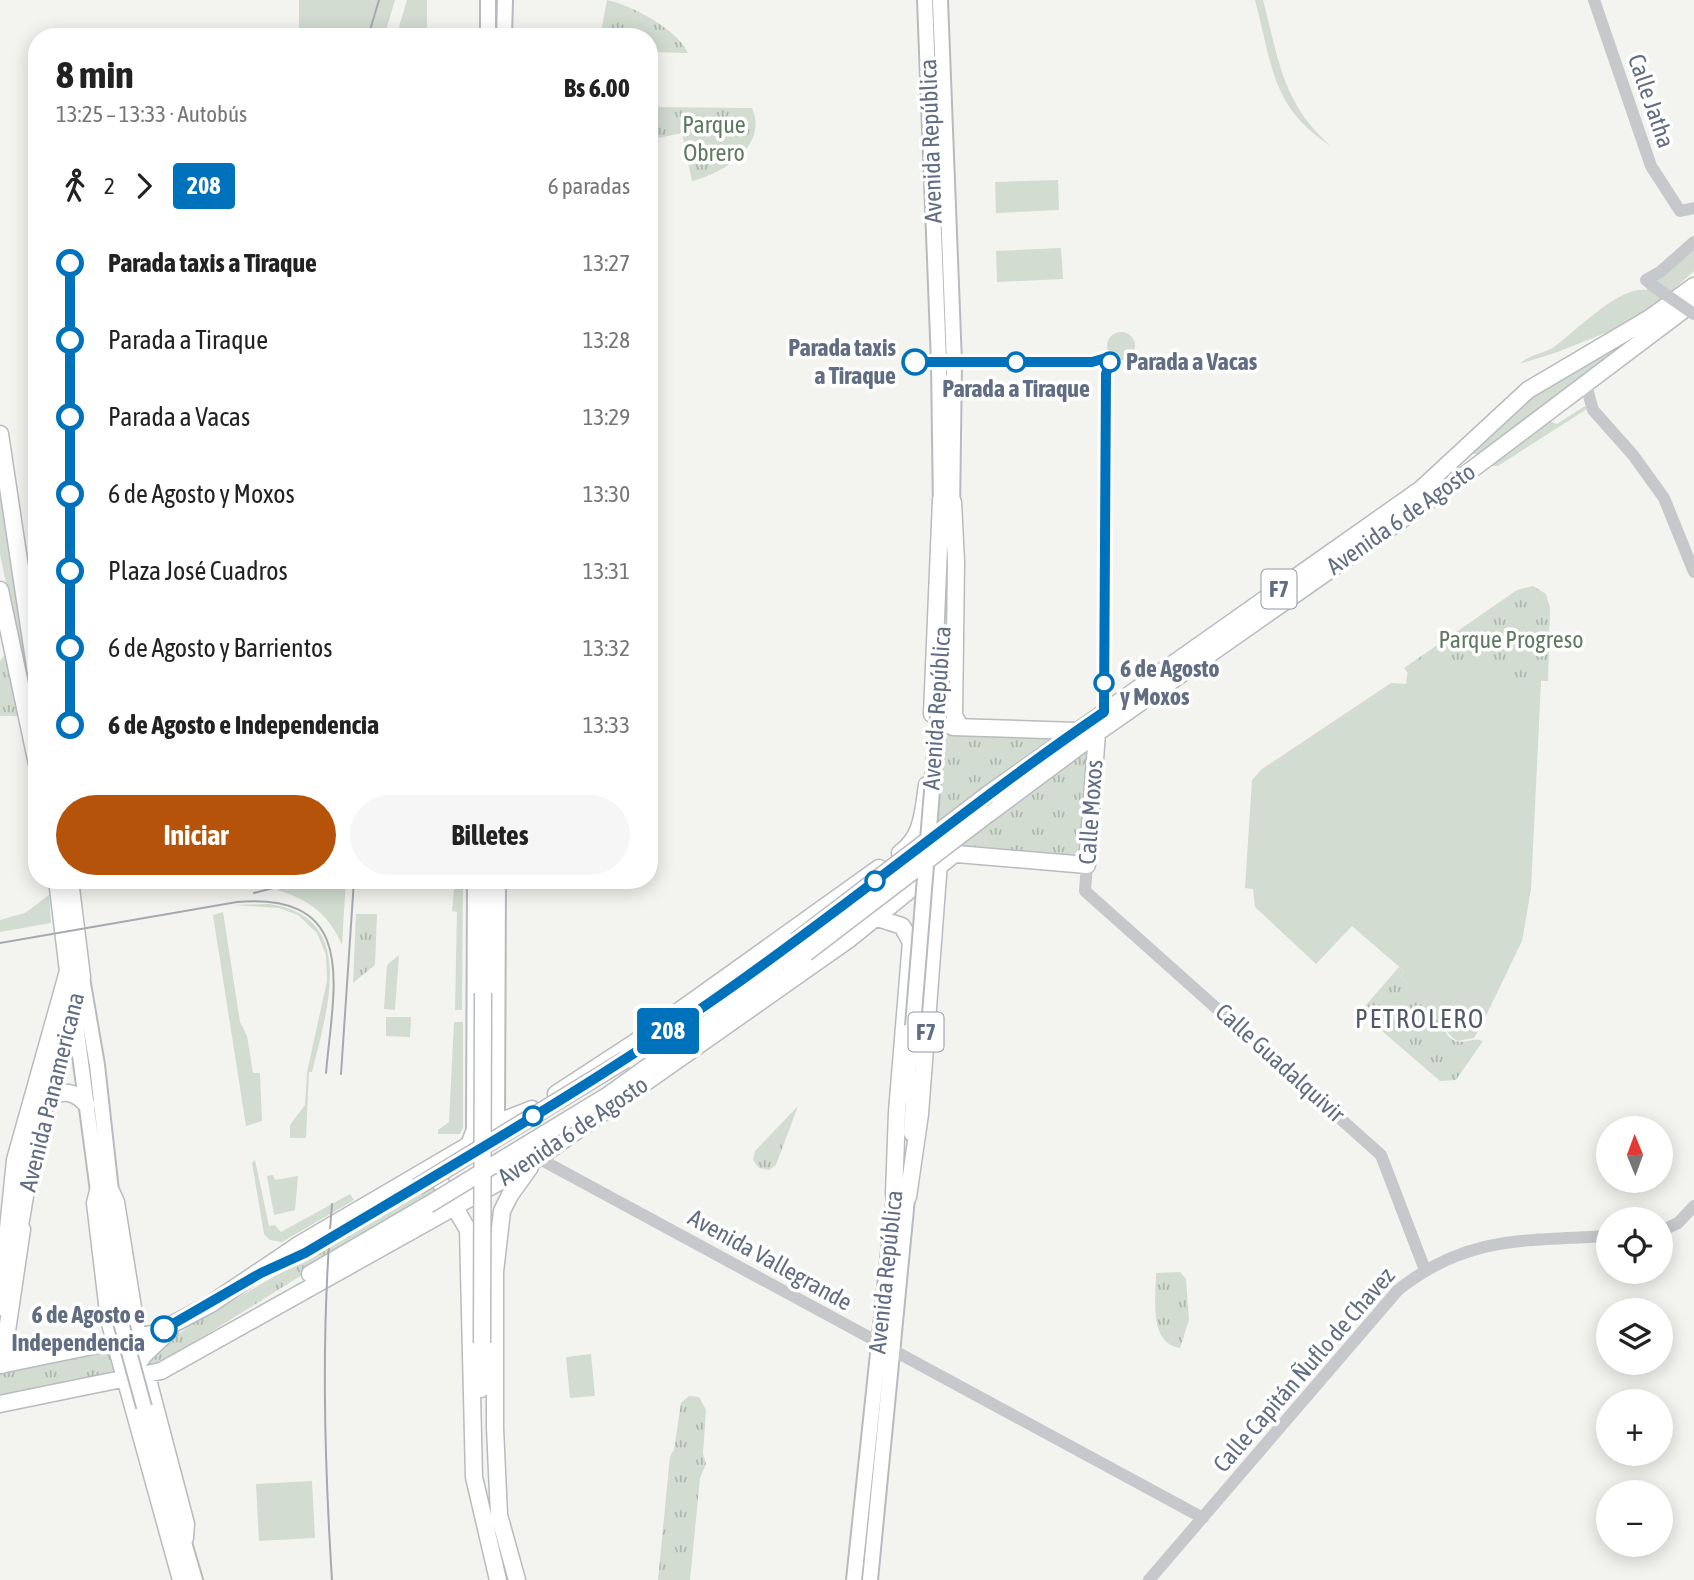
<!DOCTYPE html>
<html lang="es">
<meta charset="utf-8">
<style>
:root{--surface:#fff;--page:#f6f6f6;--text:#222;--muted:#767676;--accent:#b45309}
body{margin:0;font-family:"Asap Condensed",sans-serif;background:var(--page);color:var(--text);height:100vh;display:flex;flex-direction:column;font-size:26px;white-space:nowrap}
*{box-sizing:border-box;margin:0}
p{font-size:23px;color:var(--muted)}
.icon{flex:none;width:38px;height:38px;fill:none;stroke:currentColor;stroke-width:2;stroke-linecap:round;stroke-linejoin:round}
.map{position:relative;flex:1;overflow:hidden}
.side{position:absolute;left:28px;top:28px;width:630px;height:861px;display:flex;flex-direction:column;background:var(--surface);border-radius:28px;box-shadow:0 4px 18px #0003}
.side>*{flex:none}
.badge{padding:0 14px;border-radius:5px;font-size:24px;line-height:46px}
.needle{width:46px;rotate:359deg}
.buttons{position:absolute;left:1596px;top:1116px;display:grid;gap:14px}
.buttons a{display:grid;place-items:center;width:77px;height:77px;border-radius:50%;background:var(--surface);box-shadow:0 4px 18px #0003;font-size:35px}
.map>.badge{position:absolute;translate:-50% -50%;box-shadow:0 0 0 4px #fff}
.legs{display:flex;align-items:center;gap:10px;height:77px;padding:0 28px;font-size:23px}
.legs p{margin-inline-start:auto}
.headline{display:flex;align-items:center;justify-content:space-between;height:119px;padding:0 28px}
h1{font-size:38px;font-weight:700;line-height:52px}
.action{display:flex;gap:14px;margin-top:auto;padding:14px 28px}
.action a{flex:1;height:80px;border-radius:42px;background:var(--accent);color:#fff;font-size:28px;font-weight:700;line-height:80px;text-align:center}
.action a+a{background:var(--page);color:var(--text)}
ul{padding:0 28px;list-style:none}
li{display:flex;align-items:center;gap:24px;height:77px;font-size:26px}
li i{display:grid;place-items:center;width:10px;height:100%;margin:0 9px;background:currentColor}
li i::after{content:'';width:18px;height:18px;margin:-9px;border:5px solid;border-radius:50%;background:var(--surface)}
li p{margin-inline-start:auto}
li:first-child i{background:linear-gradient(#0000 50%,currentColor 0)}
li:last-child i{background:linear-gradient(currentColor 50%,#0000 0)}
.map>svg:first-child{display:block}
</style>
<div class="map">
<svg width="1694" height="1580" viewBox="0 0 1694 1580">
<defs>
<pattern id="park-tufts" width="24" height="20" patternUnits="userSpaceOnUse" patternTransform="scale(1.75)"><rect width="24" height="20" fill="#d2dcd0"/><path d="M3 7l-1-3M5 7V3M7 7l1-3M15 17l-1-3M17 17v-4M19 17l1-3" fill="none" stroke="#aeb7ae"/></pattern>
</defs>
<rect width="100%" height="100%" fill="#f3f4ef"/>
<!-- grass -->
<path fill="#d2dcd0" d="M299,0H395L384,37H299Z
M407,0H427V37H396Z
M1255,0H1263C1279,60 1282,103 1331,146C1271,108 1272,63 1255,0Z
M1058,180L1059,210L996,213L995,182Z
M1061,248L1063,279L997,282L996,251Z
M1694,249V271L1645,315L1628,324L1555,353L1519,364C1529,355 1543,354 1554,347C1576,331 1619,286 1646,290Z
M1659,319L1480,454H1469L1538,393Z
M1107 346a14 14 0 1 1 28 0a14 14 0 1 1-28 0Z
M1585,406L1587,409L1498,466H1486L1549,421L1557,424Z
M0,485L28,663L23,664L0,554Z
M1544,620L1531,889L1522,941L1482,1024L1474,1038L1458,1041C1446,1037 1427,1000 1417,987L1411,986L1400,977L1404,971L1352,926L1316,964L1255,907L1253,889L1245,888L1252,780L1262,769L1391,683L1406,684L1408,669Z
M309,880H346L342,945C329,914 308,899 277,890Z
M455,880H463L462,1010H455L457,912L452,911Z
M49,895L51,923L0,932V920L25,913Z
M269,904C360,916 326,1013 312,1072H309L306,1138H290V1125L305,1105L307,1072L327,981L326,955L317,933L298,915L279,908L234,905Z
M223,912L240,1022L247,1036L253,1073H260L262,1121L246,1126L213,915Z
M399,955L395,1010L384,1009L387,965Z
M386,1017H411L410,1037L386,1036Z
M454,1022H463V1128L460,1134H438V1130L449,1122Z
M255,1160L269,1226L275,1225L281,1232L350,1194L354,1200L282,1242L270,1240L264,1234L252,1163Z
M273,1175L275,1180L298,1176L295,1210L274,1215L267,1176Z
M591,1354L595,1396L570,1398L566,1357Z
M312,1481L315,1538L259,1541L256,1484Z"/>
<!-- park -->
<path fill="url(#park-tufts)" d="M607,0C632,5 678,30 688,53L649,52V37H600Z
M649,107L752,108C769,146 722,174 692,181L682,133L649,140Z
M1533,586L1546,594L1550,608L1548,681L1504,679L1465,660L1421,673L1407,672L1404,668L1517,590Z
M7,652L21,716H0V661Z
M950,731L971,736L1056,737L980,790L998,814L1090,743L1080,851L1069,857L941,848L927,829L933,732Z
M356,914H377L375,965L353,983Z
M1399,967L1404,971L1400,977L1410,985L1413,983L1418,987L1422,981C1430,990 1437,998 1442,1008C1447,1019 1439,1035 1456,1041C1466,1044 1473,1037 1483,1041L1456,1080L1440,1081L1360,1012Z
M798,1106L776,1165L769,1170L759,1168L753,1160L755,1151Z
M428,1173L438,1190L169,1358L135,1370L145,1358L194,1323L420,1192Z
M1180,1272L1186,1279L1189,1320L1180,1348C1148,1343 1156,1297 1156,1273Z
M112,1351L117,1373L0,1396V1373Z
M689,1396L699,1397L706,1410L703,1453L706,1464L700,1478L690,1580H658L670,1456L674,1450L681,1403Z"/>
<g fill="none" stroke-linecap="round" stroke-linejoin="round">
<defs>
<path id="secondary" d="M925,0L939,363L941,509
M940,0L954,363L952,513
M488,37V0
M504,37L505,0
M82,978L97,1065L111,1191L107,1200
M74,1010L98,1191L106,1203L120,1319
M906,1094L913,1026
M497,1121L498,880
M474,1132L475,880
M911,1133L914,1083
M144,1407L195,1580
M854,1580L896,1184
M870,1580L908,1188"/>
<path id="primary" d="M0,434L37,680
M953,502L956,562L954,716L961,727
M0,590L37,764
M932,714L941,500
M953,727L1077,731
M987,795L1421,489L1528,390L1650,318L1694,286
M988,814L1097,733L1454,483L1694,302
M900,853C923,837 923,811 927,785
M945,853L1087,865L1097,733
M489,880V993
M877,918L902,926L911,942L897,1112L894,1194
M707,1005L766,963
M556,1094L637,1041L879,868
M610,1094L806,953
M48,1099C63,1089 75,1091 87,1105
M435,1165L441,1184L468,1230L474,1477L498,1580
M98,1191L95,1203L109,1320L181,1580
M111,1191L116,1202L138,1339
M908,1197L920,1114L939,862
M10,1245L21,1220L33,1148L82,977L70,880
M310,1274L428,1205
M0,1307L15,1160L68,971L57,880
M0,1365L156,1333L209,1305L300,1244L469,1145L474,1132L532,1109
M2,1365L22,1229
M147,1376L186,1524L185,1538
M127,1378L144,1355L170,1330
M481,1389L482,1343
M0,1404L161,1371L499,1182L538,1158L848,940L953,855
M517,1580L499,1515L495,1428V1272L502,1211L510,1195L530,1167"/>
</defs>
<!-- secondary casing -->
<use href="#secondary" stroke="#b7bbc0" stroke-width="18"/>
<!-- primary casing -->
<use href="#primary" stroke="#b8bbbf" stroke-width="19"/>
<!-- tertiary -->
<path stroke="#c6c8cc" stroke-width="12" d="M1594,0L1651,166L1680,211L1694,208
M1652,285L1646,280L1660,272L1694,242
M1586,385L1593,410L1633,455L1664,498L1694,572
M1087,865L1085,891L1381,1155L1425,1270
M538,1158L1203,1518
M1661,1231L1678,1223L1694,1206
M1149,1580L1398,1290C1467,1235 1525,1241 1608,1236"/>
<!-- secondary -->
<use href="#secondary" stroke="#fff" stroke-width="14"/>
<!-- primary -->
<use href="#primary" stroke="#fff" stroke-width="16"/>
<!-- tram -->
<path stroke="#a5a9b0" stroke-width="2" d="M368,37L379,0
M254,893L303,880
M0,943L237,902C361,892 333,989 326,1073
M341,1074L354,880
M332,1580C324,1454 321,1330 332,1204"/>
<defs>
<path id="secondary-bridge" d="M913,1026L942,667
M120,1319L144,1407"/>
<path id="primary-bridge" d="M796,941L987,795
M806,953L988,814
M417,1187L625,1060
M428,1205L610,1094
M482,1343L483,993"/>
</defs>
<!-- secondary-bridge casing -->
<use href="#secondary-bridge" stroke="#b7bbc0" stroke-width="18" stroke-linecap="butt"/>
<!-- primary-bridge casing -->
<use href="#primary-bridge" stroke="#b8bbbf" stroke-width="19" stroke-linecap="butt"/>
<!-- tertiary-bridge -->
<path stroke="#c6c8cc" stroke-width="12" d="M1652,285L1694,314"/>
<!-- secondary-bridge -->
<use href="#secondary-bridge" stroke="#fff" stroke-width="14"/>
<!-- primary-bridge -->
<use href="#primary-bridge" stroke="#fff" stroke-width="16"/>
</g>
<g fill="none" stroke-linecap="round" stroke-linejoin="round">
<defs>
<path id="line-1" d="M164,1329L261,1273L305,1253C441,1172 579,1093 709,1003C844,910 969,804 1104,712L1106,374L1110,361L1106,358L1092,362H915"/>
</defs>
<!-- line-1 casing -->
<use href="#line-1" stroke="#fff" stroke-width="16"/>
<!-- line-1 -->
<use href="#line-1" stroke="#0072bc" stroke-width="10"/>
</g>
<!-- markers -->
<g fill="#fff" stroke="#0072bc" stroke-width="3.5">
<circle cx="915" cy="362" r="12"/>
<circle cx="1016" cy="362" r="9"/>
<circle cx="1110" cy="362" r="9"/>
<circle cx="1104" cy="683" r="9"/>
<circle cx="875" cy="881" r="9"/>
<circle cx="533" cy="1116" r="9"/>
<circle cx="164" cy="1329" r="12"/>
</g>
<g text-anchor="middle" stroke-width="7" stroke-linejoin="round" paint-order="stroke">
<!-- shield labels -->
<g fill="#fff" stroke="#9099a8" stroke-width="2">
<rect x="1261.5" y="569.5" width="35" height="39" rx="5"/>
<rect x="908.5" y="1012.5" width="35" height="39" rx="5"/>
</g>
<g font-size="23" font-weight="bold" fill="#606d83">
<text x="1279" y="597">F7</text>
<text x="926" y="1040">F7</text>
</g>
<!-- street labels -->
<g font-size="24" fill="#606d83" stroke="#fff">
<text transform="translate(1651 101) rotate(71)" y="8">Calle Jatha</text>
<text transform="translate(931 141) rotate(-92)" y="8">Avenida República</text>
<text transform="translate(1401 519) rotate(-35)" y="8">Avenida 6 de Agosto</text>
<text transform="translate(937 708) rotate(-86)" y="8">Avenida República</text>
<text transform="translate(1091 812) rotate(-86)" y="8">Calle Moxos</text>
<text transform="translate(1280 1063) rotate(42)" y="8">Calle Guadalquivir</text>
<text transform="translate(52 1092) rotate(-76)" y="8">Avenida Panamericana</text>
<text transform="translate(573 1131) rotate(-34)" y="8">Avenida 6 de Agosto</text>
<text transform="translate(770 1260) rotate(29)" y="8">Avenida Vallegrande</text>
<text transform="translate(886 1272) rotate(-84)" y="8">Avenida República</text>
<text transform="translate(1304 1370) rotate(-49)" y="8">Calle Capitán Ñuflo de Chavez</text>
</g>
<!-- park labels -->
<g font-size="24" fill="#607a5f" stroke="#fff">
<text x="714" y="133">Parque<tspan x="714" dy="28">Obrero</tspan></text>
<text x="1511" y="648">Parque Progreso</text>
</g>
<!-- stop labels -->
<g font-size="24" font-weight="bold" fill="#606d83" stroke="#fff" text-anchor="end">
<text x="896" y="356">Parada taxis<tspan x="896" dy="28">a Tiraque</tspan></text>
<text x="1126" y="370" text-anchor="start">Parada a Vacas</text>
<text x="1016" y="397" text-anchor="middle">Parada a Tiraque</text>
<text x="1120" y="677" text-anchor="start">6 de Agosto<tspan x="1120" dy="28">y Moxos</tspan></text>
<text x="145" y="1323">6 de Agosto e<tspan x="145" dy="28">Independencia</tspan></text>
</g>
<!-- neighbourhood labels -->
<g font-size="26" letter-spacing="2" fill="#4e5868" stroke="#fff">
<text x="1420" y="1028">PETROLERO</text>
</g>
</g>
</svg>
<div class="buttons">
<a><svg class="needle" viewBox="-14 -14 28 28"><path d="M0-13l5 13h-10z" fill="#e53935"/><path d="M0 13l5-13h-10z" fill="#767676"/></svg></a>
<a><svg class="icon" aria-label="locate" viewBox="0 0 24 24"><circle cx="12" cy="12" r="6"/><path d="M12 2v4M12 18v4M2 12h4M18 12h4"/></svg></a>
<a><svg class="icon" aria-label="layers" viewBox="0 0 24 24"><path d="M12 4l9 5-9 5-9-5zM3 14l9 5 9-5"/></svg></a>
<a>+</a>
<a>−</a>
</div>
<b class="badge" style="left:668px;top:1031px;background:#0072bc;color:#fff">208</b>
<section class="side">
<div class="headline"><div><h1>8 min</h1><p>13:25 – 13:33 · Autobús</p></div><b>Bs 6.00</b></div>
<div class="legs"><svg class="icon" aria-label="walk" viewBox="0 0 24 24"><circle cx="13" cy="4" r="2"/><path d="M13 8l-2 6 4 7M11 14l-3 7M7 12l3-4h3l4 4"/></svg>2<svg class="icon" aria-label="forward" viewBox="0 0 24 24"><path d="M9 5l7 7-7 7"/></svg><b class="badge" style="background:#0072bc;color:#fff">208</b><p>6 paradas</p></div>
<ul>
<li><i style="color:#0072bc"></i><b>Parada taxis a Tiraque</b><p>13:27</p></li>
<li><i style="color:#0072bc"></i><span>Parada a Tiraque</span><p>13:28</p></li>
<li><i style="color:#0072bc"></i><span>Parada a Vacas</span><p>13:29</p></li>
<li><i style="color:#0072bc"></i><span>6 de Agosto y Moxos</span><p>13:30</p></li>
<li><i style="color:#0072bc"></i><span>Plaza José Cuadros</span><p>13:31</p></li>
<li><i style="color:#0072bc"></i><span>6 de Agosto y Barrientos</span><p>13:32</p></li>
<li><i style="color:#0072bc"></i><b>6 de Agosto e Independencia</b><p>13:33</p></li>
</ul>
<div class="action"><a>Iniciar</a><a>Billetes</a></div>
</section>
</div>
